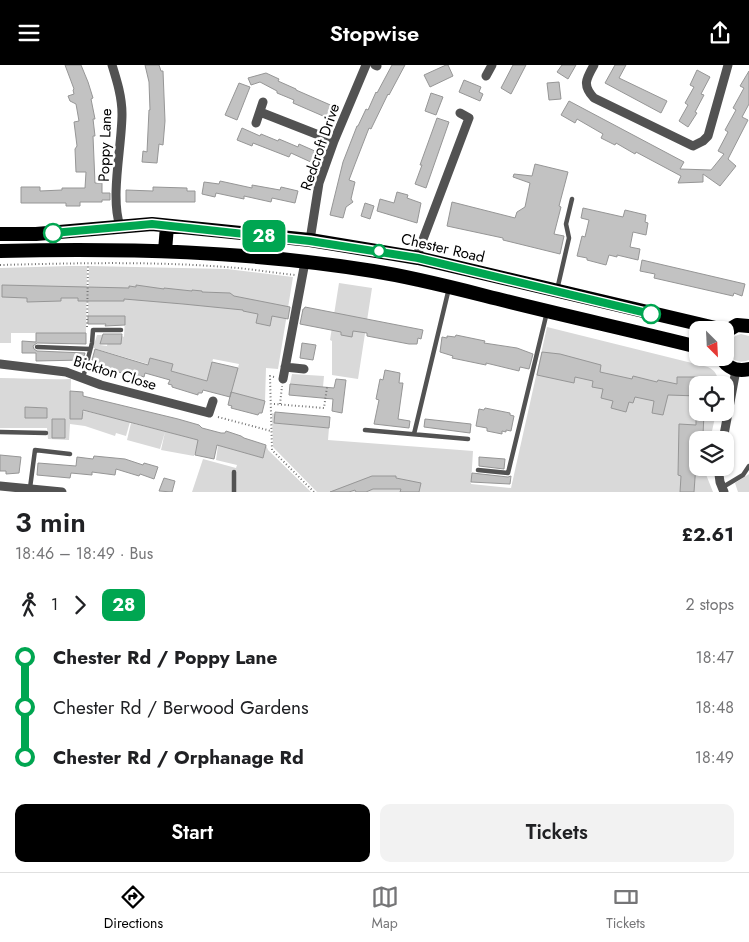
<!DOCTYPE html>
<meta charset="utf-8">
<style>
:root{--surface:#fff;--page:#f2f2f2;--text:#202124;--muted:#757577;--line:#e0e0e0;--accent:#000}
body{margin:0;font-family:Jost,sans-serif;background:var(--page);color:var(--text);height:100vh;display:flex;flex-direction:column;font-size:19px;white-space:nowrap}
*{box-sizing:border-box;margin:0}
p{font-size:16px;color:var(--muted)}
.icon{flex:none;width:28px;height:28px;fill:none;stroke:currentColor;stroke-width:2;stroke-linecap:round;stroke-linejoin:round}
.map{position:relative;height:427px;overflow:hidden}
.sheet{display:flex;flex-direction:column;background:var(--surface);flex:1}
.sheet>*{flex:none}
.badge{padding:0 10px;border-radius:8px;font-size:18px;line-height:32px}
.needle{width:32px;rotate:156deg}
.tools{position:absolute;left:689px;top:256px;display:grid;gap:10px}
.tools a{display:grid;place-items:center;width:45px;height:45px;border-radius:10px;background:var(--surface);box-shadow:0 1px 4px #0004;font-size:25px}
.map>.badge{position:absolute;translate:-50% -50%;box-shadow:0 0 0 2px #fff}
.legs{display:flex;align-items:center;gap:8px;height:55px;padding:0 15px;font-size:16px}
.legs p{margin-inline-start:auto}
.headline{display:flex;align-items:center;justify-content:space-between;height:85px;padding:0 15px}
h1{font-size:28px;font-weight:600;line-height:38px}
.button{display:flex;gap:10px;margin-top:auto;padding:10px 15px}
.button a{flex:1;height:58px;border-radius:10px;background:var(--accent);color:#fff;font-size:20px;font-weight:600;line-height:58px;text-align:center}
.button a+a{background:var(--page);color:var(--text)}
ul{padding:0 15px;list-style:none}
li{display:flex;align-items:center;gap:18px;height:50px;font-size:19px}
li i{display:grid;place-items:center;width:8px;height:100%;margin:0 6px;background:currentColor}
li i::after{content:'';width:12px;height:12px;margin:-6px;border:4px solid;border-radius:50%;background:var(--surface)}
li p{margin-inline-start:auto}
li:first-child i{background:linear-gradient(#0000 50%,currentColor 0)}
li:last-child i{background:linear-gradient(currentColor 50%,#0000 0)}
header{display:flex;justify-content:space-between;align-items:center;height:65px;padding:0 15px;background:var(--accent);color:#fff;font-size:22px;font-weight:600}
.dock{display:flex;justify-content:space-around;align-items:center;height:70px;border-top:1px solid var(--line);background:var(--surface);font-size:14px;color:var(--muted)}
.dock a{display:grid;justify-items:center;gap:2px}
.dock .active{color:var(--accent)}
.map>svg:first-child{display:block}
</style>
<header><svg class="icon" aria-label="menu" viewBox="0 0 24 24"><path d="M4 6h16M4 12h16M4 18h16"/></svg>Stopwise<svg class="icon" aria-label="share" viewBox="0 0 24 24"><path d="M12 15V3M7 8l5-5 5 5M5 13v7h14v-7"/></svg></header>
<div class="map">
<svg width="749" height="427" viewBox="0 0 749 427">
<rect width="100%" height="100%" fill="#fff"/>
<!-- green -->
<path fill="#d9d9d9" d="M70,201H87L86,268H11V278H0V203Z
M89,201L227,204L293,212L278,304L266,303L265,336L231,327L239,299L213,294L207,316L171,306L173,299L150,293L148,299L93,283L97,270H103L100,280L107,281L109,271L114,279H121L122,271L124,272L125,252L88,251Z
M339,218L372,223L358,314L332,310V276L330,275Z
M547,262L708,302C716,306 718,311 719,320H698V348H716L710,375H698V402L705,403V407L713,427H317L273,382L272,348L275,349L274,358L329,363L328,375L473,386L471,419L511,423Z
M741,269L749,271V295C727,304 718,274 741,269Z
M292,309L324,311L323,322L290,319Z
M0,313C24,313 47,315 71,314L70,354H82L83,347L85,346L130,357L126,371L116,368L115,371L85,361L70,359L69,375L48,374L47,363H0Z
M131,358L199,375L194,391L161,385L165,367L160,384L127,375Z
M218,380L263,393L266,380L268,385L311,427H192L203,394L236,403L237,400L216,395Z
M749,409V427H738L735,418Z"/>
<!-- building -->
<path fill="#c2c2c2" stroke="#969696" d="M65,0H81L88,17L93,33L91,34L95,54H93L95,71H93L95,118H102V128H110V135H102V137H80V141H66V138H21V122H40V126L62,125V123H85L86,107H76L75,84L77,81L74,57L79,56L76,39L70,36L68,31L74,29L73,25L74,24Z
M145,0H159L161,6H163L165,56L163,80L159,79L157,98L142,97L143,86L147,87L149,45H150L149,17Z
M392,0H405L389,30L388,29L371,64L369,63L355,99L349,115L355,117L351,134L353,137L346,142L343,153L330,150L343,97L357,61H358L366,44L368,45L376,27L377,28Z
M446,0H448L453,11L430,22L424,10Z
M513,0H526L511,29L501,23Z
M562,0H576L568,14L557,7Z
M615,0H626L619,13L667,36L661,48L605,18Z
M697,5L710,12L701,29L704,30L695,47L697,48L688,62L679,56L688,40L685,38L694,22L690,20Z
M749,6V39L742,52L748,55L728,94L736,101L720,121L703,109V117L678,118L681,111L636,87L635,89L616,78L615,80L601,73L603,69L577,54L575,58L561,50L569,36L684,97L680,104L711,105L724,89L718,86L728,67L725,65L736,45L733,43L744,23L740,21Z
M266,8L279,14L278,16L296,24V25L335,42L330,54L293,38L294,35L277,28V26L260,17L251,20L248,13Z
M464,15L481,22L479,27L483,29L480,36L459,27Z
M559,17L561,34L549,35L547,18Z
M239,18L250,22L237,55L225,50Z
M431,28L443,32L436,50L425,46Z
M437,53L449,57L426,123L415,119L422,100H420Z
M242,63L260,71L261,69L278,76L279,74L298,82L299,79L317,87L313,98L291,88L289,92L253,78L252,81L237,75Z
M535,99L568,107L559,141L561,142L554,169L564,171L560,189L503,175V173L447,161L452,137L515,153L517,147L525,142L530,118L513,112L514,109L532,111Z
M220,116L252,123V120L280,125L281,122L298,126L295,138L272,133L271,137L244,131V134L216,128L215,132L202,129L204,117L219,119Z
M153,122L187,123V126H195V137H126V125L153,126Z
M397,127L408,130L407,133L421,138L417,158L377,146L380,134L394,138Z
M365,138L374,141L370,154L361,151Z
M583,143L623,152L625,145L646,150L645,157L648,158L646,170L633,167L630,182L640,184L638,195L617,190V192L609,190L606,200L587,195V193L577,191L582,171L585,172L589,155L581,153Z
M642,195L745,219L742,231L734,228L733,231L654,213L655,209L640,206Z
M2,220L129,223V221L136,222V220L164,224V223L192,226V225L202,226V227L230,228L234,231L290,242L288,254L272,251L270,261L256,258L258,249L243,246V245L183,239L124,234V236H78V233H61V236L27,237V233L2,232Z
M305,242L423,265L421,274L418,273L417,279H409L367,271V268L353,266L352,272L341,270V267L331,265L300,259L303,244H304Z
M88,251H125V260L105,261L106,259H88Z
M36,268H86V279L37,278L33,281L34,284L37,286L85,288L83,295L36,296V288H22V276L36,277Z
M103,269H122L121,279H100Z
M456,270L485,276L484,278L517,283L533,289L529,304L520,302L519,306L486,298V300L481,299L452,293L453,291L440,287L442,272L447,273V271L455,272Z
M302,278L316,280L313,295L300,293Z
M95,284L148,300L150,293L173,299L171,306L207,316L212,297L238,303L230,332L203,325L202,328H198V330L172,322V320L168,319L170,315L145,308L144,312L141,311L140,313L93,300L94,295H92Z
M542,287L560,289L601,300L600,307L632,314L633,311L657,317L658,315L677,319V312H701L702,320H698V331L668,330L663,350L652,348L654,336L635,332L633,338L629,337L626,347L611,343L613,336L601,333L603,324L592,322L593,316L575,312L574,318L537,310Z
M385,305L400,308L399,318H403L398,354L410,356L409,363L374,359L379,335L376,334L380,314L383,315Z
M336,314L346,315L342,348L332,346L333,334L289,330L290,319L334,323Z
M70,326L83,327V331L178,354L199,360L202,363L221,368H225L226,366L241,371L244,373L266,380L263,393L217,380L214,394L195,390L198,375L83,345L82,354H70Z
M231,327L265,336L262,348H259L258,350L231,343L232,341L228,340Z
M25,342L47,343V353H25Z
M485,343L510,348V350L514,351L511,366L506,365V367L502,366V369L487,366V363L476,361L479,344L484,345Z
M275,347L330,352L329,363L274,358Z
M696,348H704L703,370H698V383H693L692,399H696L694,427H680L681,411L678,410L679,359L696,360Z
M52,354H65V373H52Z
M425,354L471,359L470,368L424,362Z
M0,390L21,392L19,408L6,409V406H0Z
M94,391L125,394L143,400L144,398L158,402L154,414L140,409L139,411L116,404L115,410L92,407V410L71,408L70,413L37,410L38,398L76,401L77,392L93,394Z
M479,392L505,394L504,404L479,401Z
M472,408L508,412L511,411L510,419L471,417Z
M372,411H396V413L421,418L419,427H400L401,424H373L366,427H356L355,425L349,427H330Z
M164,413L175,416L172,427L159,426Z"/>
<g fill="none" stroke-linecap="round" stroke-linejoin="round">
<!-- path -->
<path stroke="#747474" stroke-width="2" stroke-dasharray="1 2.5" stroke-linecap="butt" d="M0,200C79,198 159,196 238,203C257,205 276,208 295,210
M87,262L88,199
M274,312L270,311L272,385L314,427
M274,339L324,343L327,322
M280,339L282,321
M218,352L271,366"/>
<!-- service -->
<path stroke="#525252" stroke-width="4.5" d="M557,225L569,173L566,159L572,134
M37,282L90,284
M83,313L92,278L93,265H121
M365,365L468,374
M0,367L46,368
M414,369L449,223
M478,405L508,408L547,247
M234,407V427
M723,422L743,410L749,401
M30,423L35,385L70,389"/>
<!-- minor -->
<path stroke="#525252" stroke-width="9" d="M112,0C117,16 122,32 122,49C122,81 110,132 120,161
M375,0L377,1
M594,0C586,14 582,20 594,33L693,81L703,76L708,71L728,0
M486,11L492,0
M260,47L334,76
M256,58L263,37
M310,175L319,118L334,76L366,0
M418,193L419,185L469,53L460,48
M0,299L66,307L101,320L209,348L213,336
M285,302L304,304
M283,314L305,197
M723,375L736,305
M718,402L720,417L724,427
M0,421L62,427"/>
<!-- trunk -->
<path stroke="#000" stroke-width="14" d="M0,169H36L152,159L310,175L418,193L724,265
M0,186C125,183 250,186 373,206C418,213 462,225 506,236C570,252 634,266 698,282
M165,186L167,161
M725,267L737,260L749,261
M721,292C727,303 737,307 749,304"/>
</g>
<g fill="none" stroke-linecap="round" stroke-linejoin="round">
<defs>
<path id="line-1" d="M53,168L152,159L310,176L418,193L651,249"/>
</defs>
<!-- line-1 casing -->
<use href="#line-1" stroke="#fff" stroke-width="11"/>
<!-- line-1 -->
<use href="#line-1" stroke="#00a651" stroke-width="8"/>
</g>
<!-- markers -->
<g fill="#fff" stroke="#00a651" stroke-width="2.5">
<circle cx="53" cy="168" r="9"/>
<circle cx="379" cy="186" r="6"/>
<circle cx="651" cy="249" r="9"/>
</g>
<g text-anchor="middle" stroke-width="5" stroke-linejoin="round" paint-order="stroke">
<!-- street labels -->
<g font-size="15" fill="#000" stroke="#fff">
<text transform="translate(105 80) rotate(-88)" y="5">Poppy Lane</text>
<text transform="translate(320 82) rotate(-71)" y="5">Redcroft Drive</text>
<text transform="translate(443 183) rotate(13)" y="5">Chester Road</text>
<text transform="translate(115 308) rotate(17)" y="5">Bickton Close</text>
</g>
</g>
</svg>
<div class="tools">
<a><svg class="needle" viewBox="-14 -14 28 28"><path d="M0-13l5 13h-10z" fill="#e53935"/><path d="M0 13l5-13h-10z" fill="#757577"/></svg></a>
<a><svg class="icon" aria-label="locate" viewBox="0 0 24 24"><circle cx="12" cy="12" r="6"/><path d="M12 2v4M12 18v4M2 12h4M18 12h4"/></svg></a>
<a><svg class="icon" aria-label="layers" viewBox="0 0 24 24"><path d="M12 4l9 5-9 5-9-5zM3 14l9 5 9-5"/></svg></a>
</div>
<b class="badge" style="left:264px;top:171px;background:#00a651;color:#fff">28</b>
</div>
<section class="sheet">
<div class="headline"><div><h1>3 min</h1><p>18:46 – 18:49 · Bus</p></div><b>£2.61</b></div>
<div class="legs"><svg class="icon" aria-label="walk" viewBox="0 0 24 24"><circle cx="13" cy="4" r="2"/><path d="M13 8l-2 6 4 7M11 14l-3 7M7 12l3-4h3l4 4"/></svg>1<svg class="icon" aria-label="forward" viewBox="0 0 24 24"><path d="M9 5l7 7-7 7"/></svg><b class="badge" style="background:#00a651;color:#fff">28</b><p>2 stops</p></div>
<ul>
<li><i style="color:#00a651"></i><b>Chester Rd / Poppy Lane</b><p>18:47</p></li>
<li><i style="color:#00a651"></i><span>Chester Rd / Berwood Gardens</span><p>18:48</p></li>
<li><i style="color:#00a651"></i><b>Chester Rd / Orphanage Rd</b><p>18:49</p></li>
</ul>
<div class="button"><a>Start</a><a>Tickets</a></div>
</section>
<nav class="dock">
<a class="active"><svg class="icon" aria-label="directions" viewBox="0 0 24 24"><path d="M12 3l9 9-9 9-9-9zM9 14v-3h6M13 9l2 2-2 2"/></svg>Directions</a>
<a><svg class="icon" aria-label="map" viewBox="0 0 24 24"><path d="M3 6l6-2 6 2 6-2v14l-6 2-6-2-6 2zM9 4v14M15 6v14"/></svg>Map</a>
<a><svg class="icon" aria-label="tickets" viewBox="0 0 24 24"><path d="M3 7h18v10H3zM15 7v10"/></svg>Tickets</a>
</nav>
